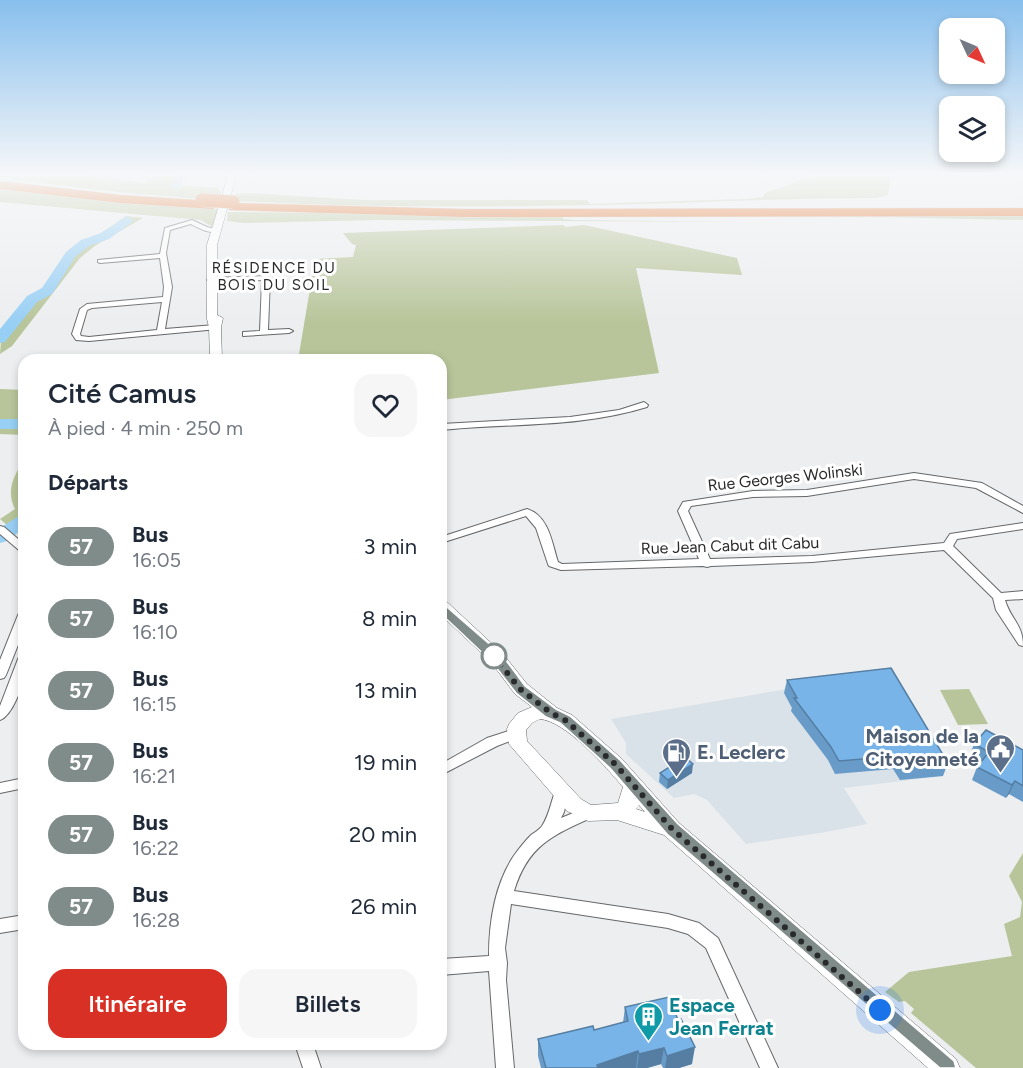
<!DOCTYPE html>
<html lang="fr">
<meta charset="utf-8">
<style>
:root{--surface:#fff;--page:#f6f6f7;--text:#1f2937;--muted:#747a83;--accent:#d93025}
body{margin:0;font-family:Figtree,sans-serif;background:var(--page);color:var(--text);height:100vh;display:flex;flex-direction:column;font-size:22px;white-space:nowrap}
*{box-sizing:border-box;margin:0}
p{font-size:20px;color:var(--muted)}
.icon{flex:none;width:33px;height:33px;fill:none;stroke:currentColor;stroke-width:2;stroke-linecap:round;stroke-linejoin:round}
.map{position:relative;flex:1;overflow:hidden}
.drawer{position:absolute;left:18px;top:354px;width:429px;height:696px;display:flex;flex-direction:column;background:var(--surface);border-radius:18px;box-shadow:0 3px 9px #0003}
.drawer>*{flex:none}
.badge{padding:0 12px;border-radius:20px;font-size:21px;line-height:39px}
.needle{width:39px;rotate:134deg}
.controls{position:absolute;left:939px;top:18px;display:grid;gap:12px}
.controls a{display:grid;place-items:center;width:66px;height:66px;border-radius:12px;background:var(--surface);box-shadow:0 3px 9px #0003;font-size:30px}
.you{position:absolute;width:30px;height:30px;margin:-15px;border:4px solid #fff;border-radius:50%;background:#1a73e8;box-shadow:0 0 0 9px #1a73e833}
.map>.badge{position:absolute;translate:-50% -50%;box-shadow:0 0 0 3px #fff}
h2{padding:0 30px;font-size:22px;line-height:54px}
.round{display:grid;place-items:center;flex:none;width:63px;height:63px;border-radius:18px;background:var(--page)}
.head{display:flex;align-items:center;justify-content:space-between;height:102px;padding:0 30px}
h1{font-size:28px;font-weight:600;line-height:45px}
.button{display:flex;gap:12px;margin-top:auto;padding:12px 30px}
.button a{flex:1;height:69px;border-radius:18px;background:var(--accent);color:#fff;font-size:24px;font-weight:600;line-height:69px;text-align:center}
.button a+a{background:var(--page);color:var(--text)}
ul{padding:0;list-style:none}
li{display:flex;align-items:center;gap:18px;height:72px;padding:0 30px}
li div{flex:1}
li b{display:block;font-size:22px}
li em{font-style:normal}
li .badge{min-width:66px;font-weight:700;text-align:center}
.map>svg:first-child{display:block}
</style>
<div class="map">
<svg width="1023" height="1068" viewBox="0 0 1023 1068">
<rect width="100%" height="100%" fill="#eceef0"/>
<!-- built -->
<path fill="#dae2e9" d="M882,673L943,776L844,788L867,824L826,832L746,844L707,800L694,794L674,798L626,754V743L611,719Z"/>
<!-- green -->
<path fill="#b8c59a" d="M0,173H65L146,183L150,173H185L177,180L178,185L219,188L221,196L233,198L236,194L248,193L364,200H587L590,204L745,199L763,197L765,193L821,173H885L891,175L888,195L877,198C783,198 690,203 596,205C398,209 196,207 0,177Z
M0,187L221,210L213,227L201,220L0,202Z
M228,212L563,216V219L574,220L741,222L376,220L244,223L227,221Z
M1023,215V220L839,216Z
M126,216L143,218L96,245L80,258L12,346L0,354L2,329L42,291L66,254L85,239L97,236Z
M563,225L566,227L584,225L737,258L742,275L636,268L659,373L441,400V360H298L315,259L353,257L356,245L352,244L343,233Z
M0,389L24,390V435L0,434Z
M24,442V525L15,532L0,519L15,509C5,489 15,476 24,458L21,453Z
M969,689L988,724L958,725L940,690Z
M1023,853V1068H976L911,1013L914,1009L905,1001L899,1002L885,992L909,972L1012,956L1004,924L1020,917L1022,902L1009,876Z"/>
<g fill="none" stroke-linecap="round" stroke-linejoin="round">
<!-- river -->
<path fill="#98cff4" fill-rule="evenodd" d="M179,173H190L182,182L181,189L177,190L171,187L172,181Z
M127,216L133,220L131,223L109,239L89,246L75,257L52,294L37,302L5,342L0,343V329L27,296L42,288L66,252L81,240L101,233Z
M0,419H24V429H0Z
M24,513V528L7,541L0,543V528Z"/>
<defs>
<path id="street" d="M192,220L207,227L220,230C211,235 200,229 191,224L170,230L166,253L172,287L165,329L215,325H218V329L89,341L76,340L72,334L80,309L87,304L163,297L164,287L160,258L100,263L98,262V260L160,254L165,228ZM162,302L157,330L89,337L81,336L80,334L87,310L92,308Z
M266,276L270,278L268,330L289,329L293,331L289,333L243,336V332L260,331L262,280L211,282L207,280L211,278Z
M644,402L648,405L647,407C580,428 510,423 441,430V424L570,417L619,410Z
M914,473L982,483L1023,506V513L976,488L914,479L807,496L753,497L691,506L688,511L710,559L812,556L944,543L950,534L1023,523V529L957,539L953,546L1001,593L1023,591V599L1005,600C1011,620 1023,624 1023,646L1019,645L996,610L993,598L944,550L812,562L711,566L707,567L703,566L561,570L549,566L548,564L536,528L526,516L441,543V537L527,509C549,516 552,543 558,562L562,564L699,559L678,511L683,502L753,491L807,490Z
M0,526L4,527L24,544V552L20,551L0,534Z
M24,611V630L6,675L4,678L0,679V660L18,615L20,612Z
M24,655C24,661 25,668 24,674C23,686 12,716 0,720V706L18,659L20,656Z
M515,729L520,731L522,734L520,737L497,746L441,775V764L487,738Z
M24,778V788L0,793V783Z
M562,785L567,787L569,791L564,812L561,818L588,807L593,809L595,813L593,817C553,835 528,845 514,891L668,914L699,923L718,938L778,1068H760L706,948L688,934L668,928L511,904L505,948L507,963L506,980L514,1068H496L489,971L441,975V959L489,956C489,923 495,885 513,857C518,850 525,841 531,835C535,832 539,830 542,826C550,814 551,800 557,787Z
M24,915V929L0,933V919Z
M295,1044H313L321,1068H303Z"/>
<path id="secondary" d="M229,173H237L217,245V315L223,318L221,327L222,360H210L209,327L207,319V245Z
M441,601L447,602L503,654L527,684L557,708L572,715L622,759L679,823L956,1059L960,1068H928L664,835L617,820L588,821L567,811L509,744L507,729L509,724L518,713L532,707L515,694L491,662L441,615ZM540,719C566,721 606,767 623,787L618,803L591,805L581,799L527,741L526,730L532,723ZM639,805L645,812L636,809Z"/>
<path id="highway" d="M0,181L121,195L213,201L219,205L213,209L121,203L0,189Z
M233,203L464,209L1023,208V216L464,217L229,210V204Z"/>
</defs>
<!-- street casing -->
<use href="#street" stroke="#666769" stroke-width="2"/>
<!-- secondary casing -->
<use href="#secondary" stroke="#666769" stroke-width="1"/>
<!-- highway casing -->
<use href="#highway" stroke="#ccc" stroke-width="1"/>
<!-- street -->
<use href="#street" fill="#fff" fill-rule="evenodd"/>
<!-- secondary -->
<use href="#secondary" fill="#fff" fill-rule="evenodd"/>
<!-- highway -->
<use href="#highway" fill="#e26414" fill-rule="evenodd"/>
<defs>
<path id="highway-bridge" d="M202,200L233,202"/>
</defs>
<!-- highway-bridge casing -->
<use href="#highway-bridge" stroke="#ccc" stroke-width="14" stroke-linecap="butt"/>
<!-- highway-bridge -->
<use href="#highway-bridge" stroke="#e26414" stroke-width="13"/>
</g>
<!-- wall -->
<path fill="#689bc8" d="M787,680L948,763L943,776L900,780L893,769L835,774L828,760L791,711L792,708L784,693Z
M974,744L1023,750V802L1009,794L1006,798L972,780L977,767L980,763L969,757Z
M660,773H692L667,789L659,782Z
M625,1007L692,1064L679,1068H663L661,1064L647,1068H541L538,1056V1039L594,1030L623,1023Z"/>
<!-- shaded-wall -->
<path fill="#557ea2" d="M693,764L692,773L667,789L668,780Z
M1015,781L1009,794L1006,798L1012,785Z
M695,1047L692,1064L679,1068H665L667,1056Z
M664,1048L661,1064L647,1068H637L639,1054Z
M638,1051L636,1068H597V1065Z"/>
<!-- building -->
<path fill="#79b4e8" stroke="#557ea2" stroke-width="1.5" d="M891,668L948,763L904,767L898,756L839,761L831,747L794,698H797L787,680Z
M986,730L1023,750V786L1015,781L1012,785L977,767L989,752L974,744Z
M685,757L693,764L668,780L660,773Z
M669,997L678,1020L681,1019L695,1047L667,1056L664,1048L639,1054L638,1051L597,1065L598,1068H546L538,1039L593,1026L594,1030L628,1021L625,1007Z"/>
<!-- sky -->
<linearGradient id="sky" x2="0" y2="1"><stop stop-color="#88bfed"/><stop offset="0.54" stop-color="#f6f7f8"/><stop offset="1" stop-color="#f6f7f8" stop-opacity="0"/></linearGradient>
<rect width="1023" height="323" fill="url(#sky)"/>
<!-- line -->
<path fill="#808c89" stroke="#fff" stroke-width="1.5" d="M441,602L502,655L525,686L556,709L570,716L620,760L678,824L954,1061L956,1068H940L667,834L610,768L560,723L546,717L516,693L492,662L436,609V603Z"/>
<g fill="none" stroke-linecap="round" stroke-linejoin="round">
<!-- walk -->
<path stroke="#292a2b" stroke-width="6" stroke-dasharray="0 10.8" d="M494,656L520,689L551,713L565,720L615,764L672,829L880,1010"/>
</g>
<!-- icons -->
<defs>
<symbol id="civic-pin" viewBox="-11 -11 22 30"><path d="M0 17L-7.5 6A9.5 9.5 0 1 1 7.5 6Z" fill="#5c6f8a" stroke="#fff"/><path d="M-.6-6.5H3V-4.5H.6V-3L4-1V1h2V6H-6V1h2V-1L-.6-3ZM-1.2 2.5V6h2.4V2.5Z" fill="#fff"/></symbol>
<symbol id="fuel-pin" viewBox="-11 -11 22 30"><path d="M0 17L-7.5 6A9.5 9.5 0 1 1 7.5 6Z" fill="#5c6f8a" stroke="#fff"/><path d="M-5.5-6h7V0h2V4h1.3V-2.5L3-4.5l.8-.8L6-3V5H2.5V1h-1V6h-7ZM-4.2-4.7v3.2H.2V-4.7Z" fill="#fff"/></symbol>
<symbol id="building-pin" viewBox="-11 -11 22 30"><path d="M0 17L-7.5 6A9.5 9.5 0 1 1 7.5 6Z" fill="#0f9aa8" stroke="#fff"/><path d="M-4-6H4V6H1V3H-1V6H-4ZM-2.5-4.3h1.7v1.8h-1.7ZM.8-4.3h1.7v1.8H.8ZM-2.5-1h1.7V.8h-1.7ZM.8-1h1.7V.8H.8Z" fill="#fff"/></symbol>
</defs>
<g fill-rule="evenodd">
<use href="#civic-pin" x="984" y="732" width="33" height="45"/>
<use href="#fuel-pin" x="660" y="736" width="33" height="45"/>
<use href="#building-pin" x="632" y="1000" width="33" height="45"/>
</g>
<!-- markers -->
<circle fill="#fff" stroke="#808c89" stroke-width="3" cx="494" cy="656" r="12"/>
<g text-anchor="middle" stroke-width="6" stroke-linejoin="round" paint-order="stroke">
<!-- far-neighbourhood labels -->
<g font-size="15" letter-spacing="1.5" fill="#292a2b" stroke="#fff">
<text x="274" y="273">RÉSIDENCE DU<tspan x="274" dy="17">BOIS DU SOIL</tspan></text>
</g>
<!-- street labels -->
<g font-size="16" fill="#292a2b" stroke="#fff">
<text transform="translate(785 477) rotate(-6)" y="6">Rue Georges Wolinski</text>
<text transform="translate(730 545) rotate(-2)" y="6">Rue Jean Cabut dit Cabu</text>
</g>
<!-- near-service labels -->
<g font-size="20" font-weight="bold" fill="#4e5e75" stroke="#fff" text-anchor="end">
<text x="979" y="743">Maison de la<tspan x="979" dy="23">Citoyenneté</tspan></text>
<text x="697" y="759" text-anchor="start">E. Leclerc</text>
</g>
<!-- near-culture labels -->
<g font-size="20" font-weight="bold" fill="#0d838f" stroke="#fff" text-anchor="start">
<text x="669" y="1012">Espace<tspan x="669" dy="23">Jean Ferrat</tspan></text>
</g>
</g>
</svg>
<div class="controls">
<a><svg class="needle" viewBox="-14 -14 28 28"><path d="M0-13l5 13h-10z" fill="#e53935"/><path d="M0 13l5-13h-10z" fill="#747a83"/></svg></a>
<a><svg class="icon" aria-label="layers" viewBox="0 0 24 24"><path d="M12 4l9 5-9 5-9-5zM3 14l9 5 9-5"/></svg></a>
</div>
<div class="you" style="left:880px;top:1010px"></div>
<section class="drawer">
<div class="head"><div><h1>Cité Camus</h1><p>À pied · 4 min · 250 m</p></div><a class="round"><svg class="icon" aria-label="heart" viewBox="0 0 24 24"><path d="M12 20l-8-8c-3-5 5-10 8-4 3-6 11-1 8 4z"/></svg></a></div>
<h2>Départs</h2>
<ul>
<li><span class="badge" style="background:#808c89;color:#fff">57</span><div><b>Bus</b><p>16:05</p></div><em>3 min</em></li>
<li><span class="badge" style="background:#808c89;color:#fff">57</span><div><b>Bus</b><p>16:10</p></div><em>8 min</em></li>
<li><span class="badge" style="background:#808c89;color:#fff">57</span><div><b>Bus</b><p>16:15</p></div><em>13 min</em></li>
<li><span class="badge" style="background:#808c89;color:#fff">57</span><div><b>Bus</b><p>16:21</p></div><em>19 min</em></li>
<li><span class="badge" style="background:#808c89;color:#fff">57</span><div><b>Bus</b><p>16:22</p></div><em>20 min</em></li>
<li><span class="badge" style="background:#808c89;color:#fff">57</span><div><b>Bus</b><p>16:28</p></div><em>26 min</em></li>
</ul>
<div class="button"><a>Itinéraire</a><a>Billets</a></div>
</section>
</div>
